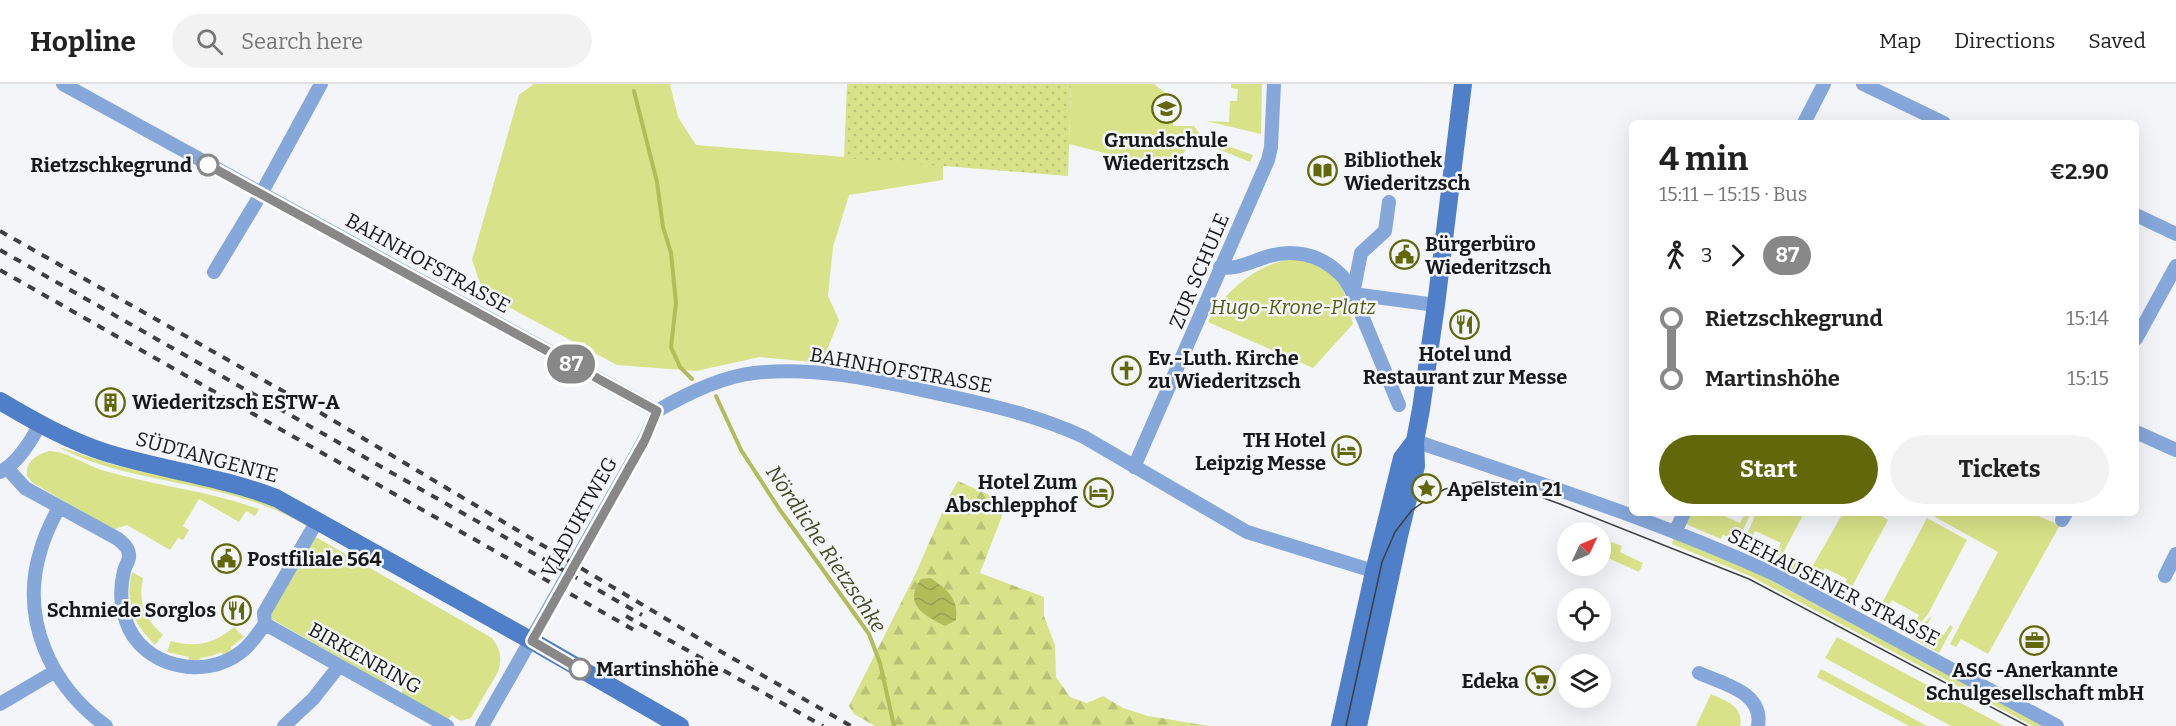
<!DOCTYPE html>
<meta charset="utf-8">
<style>
:root{--surface:#fff;--page:#f2f2f2;--text:#222;--muted:#767676;--line:#e0e0e0;--accent:#616809}
body{margin:0;font-family:Bitter,serif;background:var(--page);color:var(--text);height:100vh;display:flex;flex-direction:column;font-size:22px;white-space:nowrap}
*{box-sizing:border-box;margin:0}
p{font-size:20px;color:var(--muted)}
.icon{flex:none;width:33px;height:33px;fill:none;stroke:currentColor;stroke-width:2;stroke-linecap:round;stroke-linejoin:round}
.map{position:relative;flex:1;overflow:hidden}
.drawer{position:absolute;left:1629px;top:36px;width:510px;height:396px;display:flex;flex-direction:column;background:var(--surface);border-radius:9px;box-shadow:0 6px 24px #0002}
.drawer>*{flex:none}
.badge{padding:0 12px;border-radius:20px;font-size:21px;line-height:39px}
.needle{width:39px;rotate:46deg}
.fabs{position:absolute;left:1557px;top:438px;display:grid;gap:12px}
.fabs a{display:grid;place-items:center;width:54px;height:54px;border-radius:50%;background:var(--surface);box-shadow:0 6px 24px #0002;font-size:30px}
.map>.badge{position:absolute;translate:-50% -50%;box-shadow:0 0 0 3px #fff}
.legs{display:flex;align-items:center;gap:9px;height:66px;padding:0 30px;font-size:20px}
.legs p{margin-inline-start:auto}
.head{display:flex;align-items:center;justify-content:space-between;height:102px;padding:0 30px}
h1{font-size:33px;font-weight:700;line-height:45px}
.primary-button{display:flex;gap:12px;margin-top:auto;padding:12px 30px}
.primary-button a{flex:1;height:69px;border-radius:36px;background:var(--accent);color:#fff;font-size:24px;font-weight:700;line-height:69px;text-align:center}
.primary-button a+a{background:var(--page);color:var(--text)}
ul{padding:0 30px;list-style:none}
li{display:flex;align-items:center;gap:21px;height:60px;font-size:22px}
li i{display:grid;place-items:center;width:9px;height:100%;margin:0 8px;background:currentColor}
li i::after{content:'';width:15px;height:15px;margin:-8px;border:4px solid;border-radius:50%;background:var(--surface)}
li p{margin-inline-start:auto}
li:first-child i{background:linear-gradient(#0000 50%,currentColor 0)}
li:last-child i{background:linear-gradient(currentColor 50%,#0000 0)}
header{display:flex;align-items:center;gap:36px;box-sizing:border-box;height:84px;padding:0 30px;background:var(--surface);border-bottom:2px solid var(--line)}
header strong{font-size:28px}
nav{display:flex;gap:33px;margin-inline-start:auto;font-size:21px}
.search{width:420px;height:54px;background:var(--page);display:flex;align-items:center;gap:15px;box-sizing:border-box;padding:0 21px;border-radius:33px;color:var(--muted);font-size:22px}
.map>svg:first-child{display:block}
</style>
<header>
<strong>Hopline</strong>
<div class="search"><svg class="icon" aria-label="search" viewBox="0 0 24 24"><circle cx="10" cy="10" r="6"/><path d="M15 15l6 6"/></svg>Search here</div>
<nav><a>Map</a><a>Directions</a><a>Saved</a></nav>
</header>
<div class="map">
<svg width="2176" height="642" viewBox="0 0 2176 642">
<defs>
<pattern id="forest-firs" width="22" height="20" patternUnits="userSpaceOnUse" patternTransform="scale(1.5)"><rect width="22" height="20" fill="#d8e288"/><path d="M5 1l3.5 6h-7zM16 11l3.5 6h-7z" fill="#b9c175"/></pattern>
<pattern id="garden-dots" width="8" height="8" patternUnits="userSpaceOnUse" patternTransform="scale(1.5)"><rect width="8" height="8" fill="#d8e288"/><path d="M2 2h.1M6 6h.1" fill="none" stroke="#b9c175" stroke-width="1.8" stroke-linecap="round"/></pattern>
<pattern id="water-waves" width="16" height="10" patternUnits="userSpaceOnUse" patternTransform="scale(1.5)"><rect width="16" height="10" fill="#b2bc59"/><path d="M0 5q4-4 8 0t8 0" fill="none" stroke="#98a14d"/></pattern>
</defs>
<rect width="100%" height="100%" fill="#f3f5f8"/>
<!-- green -->
<path fill="#d8e288" d="M534,0H670L678,33L696,61L943,81V96L849,111L833,163L828,212L839,236L822,279L760,273L696,287L617,281L484,210L472,176L519,11Z
M1071,0H1154L1174,16L1173,42H1194L1202,53L1253,71L1250,78L1191,54L1175,87L1069,60Z
M1231,0H1262L1261,50L1206,37L1229,38L1230,17H1237L1238,5L1231,4Z
M1296,174C1339,188 1343,198 1353,240L1313,284L1208,238C1226,205 1258,179 1296,174Z
M56,362L111,380L255,413L305,440L306,442C230,394 134,404 56,362Z
M49,367C68,367 86,382 105,387C156,402 209,407 259,425L255,432L246,427L239,438L199,415L183,442L189,446L183,456L178,454L170,466L127,441L115,445L110,444L33,399L27,392C25,378 36,371 49,367Z
M1688,429H1696L1702,432L1704,429H1723L1722,431L1740,439L1745,429L1750,431L1738,457L1723,451L1721,455L1688,441L1686,438Z
M1756,429H1804L1781,473L1777,469L1781,459L1755,447L1750,457L1745,455Z
M1843,429H1877L1888,436L1849,508L1842,505L1847,495L1825,484L1815,502L1804,497Z
M1928,429H2031L2060,441L1988,570L1961,555L1956,563L1950,560L1998,468Z
M1927,434L1967,456L1928,530L1916,544L1913,543L1919,531L1892,516L1886,526L1880,523Z
M314,452L492,554C501,566 502,574 498,588L471,634L461,637L451,631L448,636L401,610L403,606L387,597L385,600L270,534V529Z
M1600,454L1622,462L1620,468L1643,479L1639,488L1601,471Z
M1674,454L1736,478L2046,642H2033L1750,492L1672,460Z
M1790,470L1809,481L1801,495L1781,484Z
M132,488L143,494C138,519 144,534 163,551L155,561C132,538 125,520 132,488Z
M1932,532L1927,541L1944,551L1950,541L1953,543L1939,569L1914,555L1921,541Z
M234,543L244,553L231,563L232,567L224,572L221,568L211,572L200,574L199,578H189V573L167,568L171,557C196,564 214,560 234,543Z
M1837,553L2004,642H1951L1825,574Z
M1821,585L1834,592L1927,642H1909L1817,593Z
M1711,610C1726,617 1744,622 1740,642H1696Z"/>
<!-- forest -->
<path fill="url(#forest-firs)" d="M958,397L1007,419L980,489L1044,513V532L1055,561L1056,593L1070,613L1087,619L1103,612L1123,624L1148,632L1209,642H875L854,630L849,622L915,491L949,413Z"/>
<!-- garden -->
<path fill="url(#garden-dots)" d="M847,0H1071L1068,92L844,74Z"/>
<!-- water -->
<path fill="url(#water-waves)" d="M931,494C947,506 959,514 956,536L945,542C925,532 902,520 921,495Z"/>
<g fill="none" stroke-linecap="round" stroke-linejoin="round">
<!-- stream -->
<path stroke="#b2bc59" stroke-width="4" d="M634,7L657,98L663,143L671,169L676,219L671,263L680,283L692,295
M716,312L741,366L780,426L869,550L880,579L894,642"/>
<!-- street -->
<path stroke="#86a7da" stroke-width="14" d="M63,0L657,327
M1863,0L1944,39
M1804,39L1824,0
M2136,131L2176,150
M1220,183C1237,186 1250,178 1266,173C1292,164 1320,170 1340,190C1346,195 1349,203 1353,210L1361,169L1385,147L1389,118
M214,188L261,110L321,0
M2136,255L2176,182
M1399,321L1353,210L1436,221
M657,327C686,310 720,293 754,289C815,282 876,296 935,309C986,320 1037,331 1084,353L1247,448L1383,490
M2136,348L2176,366
M1415,357C1536,398 1659,437 1776,491L2057,642
M1134,383L1268,76L1271,63L1274,0
M7,384L25,404L118,455C124,460 130,465 129,474C128,478 125,483 124,487C120,503 120,520 126,537C141,583 205,597 241,568C251,561 258,549 265,540L264,529L317,437
M0,388C18,379 31,357 40,340
M59,423C52,437 45,450 41,465C19,534 50,601 106,642
M2062,436L2066,429
M1675,448L1684,429
M2165,492L2176,470
M265,540L447,642
M1699,589C1723,600 1764,608 1758,642
M0,620L54,588
M284,642L313,615L339,582
M482,642L645,355L657,327"/>
<!-- secondary -->
<path stroke="#4f7fc9" stroke-width="18" d="M0,317C34,337 69,357 107,369C163,386 222,393 276,414L532,557L680,642
M1340,642L1374,488L1402,374L1415,357
M1358,642L1399,452L1416,382L1415,357L1421,325L1436,221L1463,0"/>
<!-- tram -->
<path stroke="#3e3f41" stroke-width="1.5" d="M1346,642L1382,478L1395,448L1412,426L1432,412L1445,405L1479,398L1503,399L1560,420L1749,495L2027,642"/>
<!-- rail -->
<path stroke="#3e3f41" stroke-width="4" stroke-dasharray="8 8" stroke-linecap="butt" d="M0,147L304,319L720,567L851,642
M0,166L642,531
M0,186L634,546
M626,532L823,642"/>
</g>
<g fill="none" stroke-linecap="round" stroke-linejoin="round">
<defs>
<path id="line-1" d="M208,81L657,327L645,356L532,557L580,585"/>
</defs>
<!-- line-1 casing -->
<use href="#line-1" stroke="#fff" stroke-width="14"/>
<!-- line-1 -->
<use href="#line-1" stroke="#888" stroke-width="9"/>
</g>
<!-- icons -->
<defs>
<symbol id="school-ring" viewBox="-11 -11 22 22"><circle r="9.5" fill="#f3f5f8" stroke="#616809" stroke-width="1.5"/><path d="M0-5L7-2L0 1L-7-2ZM-4 1L0 2.5L4 1V4Q0 6-4 4Z" fill="#616809"/></symbol>
<symbol id="library-ring" viewBox="-11 -11 22 22"><circle r="9.5" fill="#f3f5f8" stroke="#616809" stroke-width="1.5"/><path d="M-6-4Q-3-5.5-.7-3.5V5Q-3 3-6 4ZM6-4Q3-5.5 .7-3.5V5Q3 3 6 4Z" fill="#616809"/></symbol>
<symbol id="civic-ring" viewBox="-11 -11 22 22"><circle r="9.5" fill="#f3f5f8" stroke="#616809" stroke-width="1.5"/><path d="M-.6-6.5H3V-4.5H.6V-3L4-1V1h2V6H-6V1h2V-1L-.6-3ZM-1.2 2.5V6h2.4V2.5Z" fill="#616809"/></symbol>
<symbol id="restaurant-ring" viewBox="-11 -11 22 22"><circle r="9.5" fill="#f3f5f8" stroke="#616809" stroke-width="1.5"/><path d="M-5-6h1v4h1v-4h1v4h1v-4h1v5L-1.5 .5V6h-2V.5L-5-1ZM5-6V6H3V1.5H1.5Q1.5-4 5-6Z" fill="#616809"/></symbol>
<symbol id="church-ring" viewBox="-11 -11 22 22"><circle r="9.5" fill="#f3f5f8" stroke="#616809" stroke-width="1.5"/><path d="M-1.2-6h2.4v3.5h3.3v2.4h-3.3V6h-2.4V-.1h-3.3v-2.4h3.3Z" fill="#616809"/></symbol>
<symbol id="building-ring" viewBox="-11 -11 22 22"><circle r="9.5" fill="#f3f5f8" stroke="#616809" stroke-width="1.5"/><path d="M-4-6H4V6H1V3H-1V6H-4ZM-2.5-4.3h1.7v1.8h-1.7ZM.8-4.3h1.7v1.8H.8ZM-2.5-1h1.7V.8h-1.7ZM.8-1h1.7V.8H.8Z" fill="#616809"/></symbol>
<symbol id="hotel-ring" viewBox="-11 -11 22 22"><circle r="9.5" fill="#f3f5f8" stroke="#616809" stroke-width="1.5"/><path d="M-6-4.5h1.5V1H6V5H4.5V3h-9V5H-6ZM-4 0a1.8 1.8 0 1 1 3.6 0ZM.5 0V-2.5h3Q6-2.5 6 0Z" fill="#616809"/></symbol>
<symbol id="sight-ring" viewBox="-11 -11 22 22"><circle r="9.5" fill="#f3f5f8" stroke="#616809" stroke-width="1.5"/><path d="M0-6L1.8-2.2L6-1.7L2.9 1.2L3.7 5.4L0 3.3L-3.7 5.4L-2.9 1.2L-6-1.7L-1.8-2.2Z" fill="#616809"/></symbol>
<symbol id="office-ring" viewBox="-11 -11 22 22"><circle r="9.5" fill="#f3f5f8" stroke="#616809" stroke-width="1.5"/><path d="M-6-3h4V-5.5h4V-3h4V5H-6ZM-1-4.5V-3h2v-1.5ZM-6 0V1H6V0Z" fill="#616809"/></symbol>
<symbol id="supermarket-ring" viewBox="-11 -11 22 22"><circle r="9.5" fill="#f3f5f8" stroke="#616809" stroke-width="1.5"/><path d="M-6-5.5h2.5l.6 2H6L4.5 2H-2.5L-4.4-4H-6ZM-1.5 3.2a1.3 1.3 0 1 0 .1 0ZM3 3.2a1.3 1.3 0 1 0 .1 0Z" fill="#616809"/></symbol>
</defs>
<g fill-rule="evenodd">
<use href="#school-ring" x="1150" y="8" width="33" height="33"/>
<use href="#library-ring" x="1306" y="70" width="33" height="33"/>
<use href="#civic-ring" x="1388" y="154" width="33" height="33"/>
<use href="#restaurant-ring" x="1448" y="224" width="33" height="33"/>
<use href="#church-ring" x="1110" y="270" width="33" height="33"/>
<use href="#building-ring" x="94" y="302" width="33" height="33"/>
<use href="#hotel-ring" x="1330" y="350" width="33" height="33"/>
<use href="#sight-ring" x="1410" y="388" width="33" height="33"/>
<use href="#hotel-ring" x="1082" y="392" width="33" height="33"/>
<use href="#civic-ring" x="210" y="458" width="33" height="33"/>
<use href="#restaurant-ring" x="220" y="510" width="33" height="33"/>
<use href="#office-ring" x="2018" y="540" width="33" height="33"/>
<use href="#supermarket-ring" x="1524" y="580" width="33" height="33"/>
</g>
<!-- markers -->
<g fill="#fff" stroke="#888" stroke-width="3">
<circle cx="208" cy="81" r="10"/>
<circle cx="580" cy="585" r="10"/>
</g>
<g text-anchor="middle" stroke-width="5" stroke-linejoin="round" paint-order="stroke">
<!-- poi labels -->
<g font-size="20" font-weight="bold" fill="#171819" stroke="#f3f5f8" text-anchor="start">
<text x="1166" y="63" text-anchor="middle">Grundschule<tspan x="1166" dy="23">Wiederitzsch</tspan></text>
<text x="1344" y="83">Bibliothek<tspan x="1344" dy="23">Wiederitzsch</tspan></text>
<text x="1425" y="167">Bürgerbüro<tspan x="1425" dy="23">Wiederitzsch</tspan></text>
<text x="1465" y="277" text-anchor="middle">Hotel und<tspan x="1465" dy="23">Restaurant zur Messe</tspan></text>
<text x="1148" y="281">Ev.-Luth. Kirche<tspan x="1148" dy="23">zu Wiederitzsch</tspan></text>
<text x="132" y="325">Wiederitzsch ESTW-A</text>
<text x="1326" y="363" text-anchor="end">TH Hotel<tspan x="1326" dy="23">Leipzig Messe</tspan></text>
<text x="1077" y="405" text-anchor="end">Hotel Zum<tspan x="1077" dy="23">Abschlepphof</tspan></text>
<text x="1447" y="412">Apelstein 21</text>
<text x="247" y="482">Postfiliale 564</text>
<text x="216" y="533" text-anchor="end">Schmiede Sorglos</text>
<text x="2035" y="593" text-anchor="middle">ASG -Anerkannte<tspan x="2035" dy="23">Schulgesellschaft mbH</tspan></text>
<text x="1519" y="604" text-anchor="end">Edeka</text>
</g>
<!-- stop labels -->
<g font-size="20" font-weight="bold" fill="#171819" stroke="#f3f5f8" text-anchor="end">
<text x="192" y="88">Rietzschkegrund</text>
<text x="596" y="592" text-anchor="start">Martinshöhe</text>
</g>
<!-- street labels -->
<g font-size="20" fill="#171819" stroke="#f3f5f8">
<text transform="translate(428 179) rotate(29)" y="7">BAHNHOFSTRASSE</text>
<text transform="translate(1199 187) rotate(-67)" y="7">ZUR SCHULE</text>
<text transform="translate(901 286) rotate(10)" y="7">BAHNHOFSTRASSE</text>
<text transform="translate(207 373) rotate(15)" y="7">SÜDTANGENTE</text>
<text transform="translate(579 433) rotate(-61)" y="7">VIADUKTWEG</text>
<text transform="translate(1834 503) rotate(27)" y="7">SEEHAUSENER STRASSE</text>
<text transform="translate(365 574) rotate(29)" y="7">BIRKENRING</text>
</g>
<!-- park labels -->
<g font-size="20" font-style="italic" fill="#565c14" stroke="#f3f5f8">
<text x="1293" y="230">Hugo-Krone-Platz</text>
</g>
<!-- water labels -->
<g font-size="21" font-style="italic" fill="#464a21" stroke="#f3f5f8">
<text transform="translate(826 465) rotate(56)" y="7">Nördliche Rietzschke</text>
</g>
</g>
</svg>
<div class="fabs">
<a><svg class="needle" viewBox="-14 -14 28 28"><path d="M0-13l5 13h-10z" fill="#e53935"/><path d="M0 13l5-13h-10z" fill="#767676"/></svg></a>
<a><svg class="icon" aria-label="locate" viewBox="0 0 24 24"><circle cx="12" cy="12" r="6"/><path d="M12 2v4M12 18v4M2 12h4M18 12h4"/></svg></a>
<a><svg class="icon" aria-label="layers" viewBox="0 0 24 24"><path d="M12 4l9 5-9 5-9-5zM3 14l9 5 9-5"/></svg></a>
</div>
<b class="badge" style="left:571px;top:280px;background:#888;color:#fff">87</b>
<section class="drawer">
<div class="head"><div><h1>4 min</h1><p>15:11 – 15:15 · Bus</p></div><b>€2.90</b></div>
<div class="legs"><svg class="icon" aria-label="walk" viewBox="0 0 24 24"><circle cx="13" cy="4" r="2"/><path d="M13 8l-2 6 4 7M11 14l-3 7M7 12l3-4h3l4 4"/></svg>3<svg class="icon" aria-label="forward" viewBox="0 0 24 24"><path d="M9 5l7 7-7 7"/></svg><b class="badge" style="background:#888;color:#fff">87</b></div>
<ul>
<li><i style="color:#888"></i><b>Rietzschkegrund</b><p>15:14</p></li>
<li><i style="color:#888"></i><b>Martinshöhe</b><p>15:15</p></li>
</ul>
<div class="primary-button"><a>Start</a><a>Tickets</a></div>
</section>
</div>
